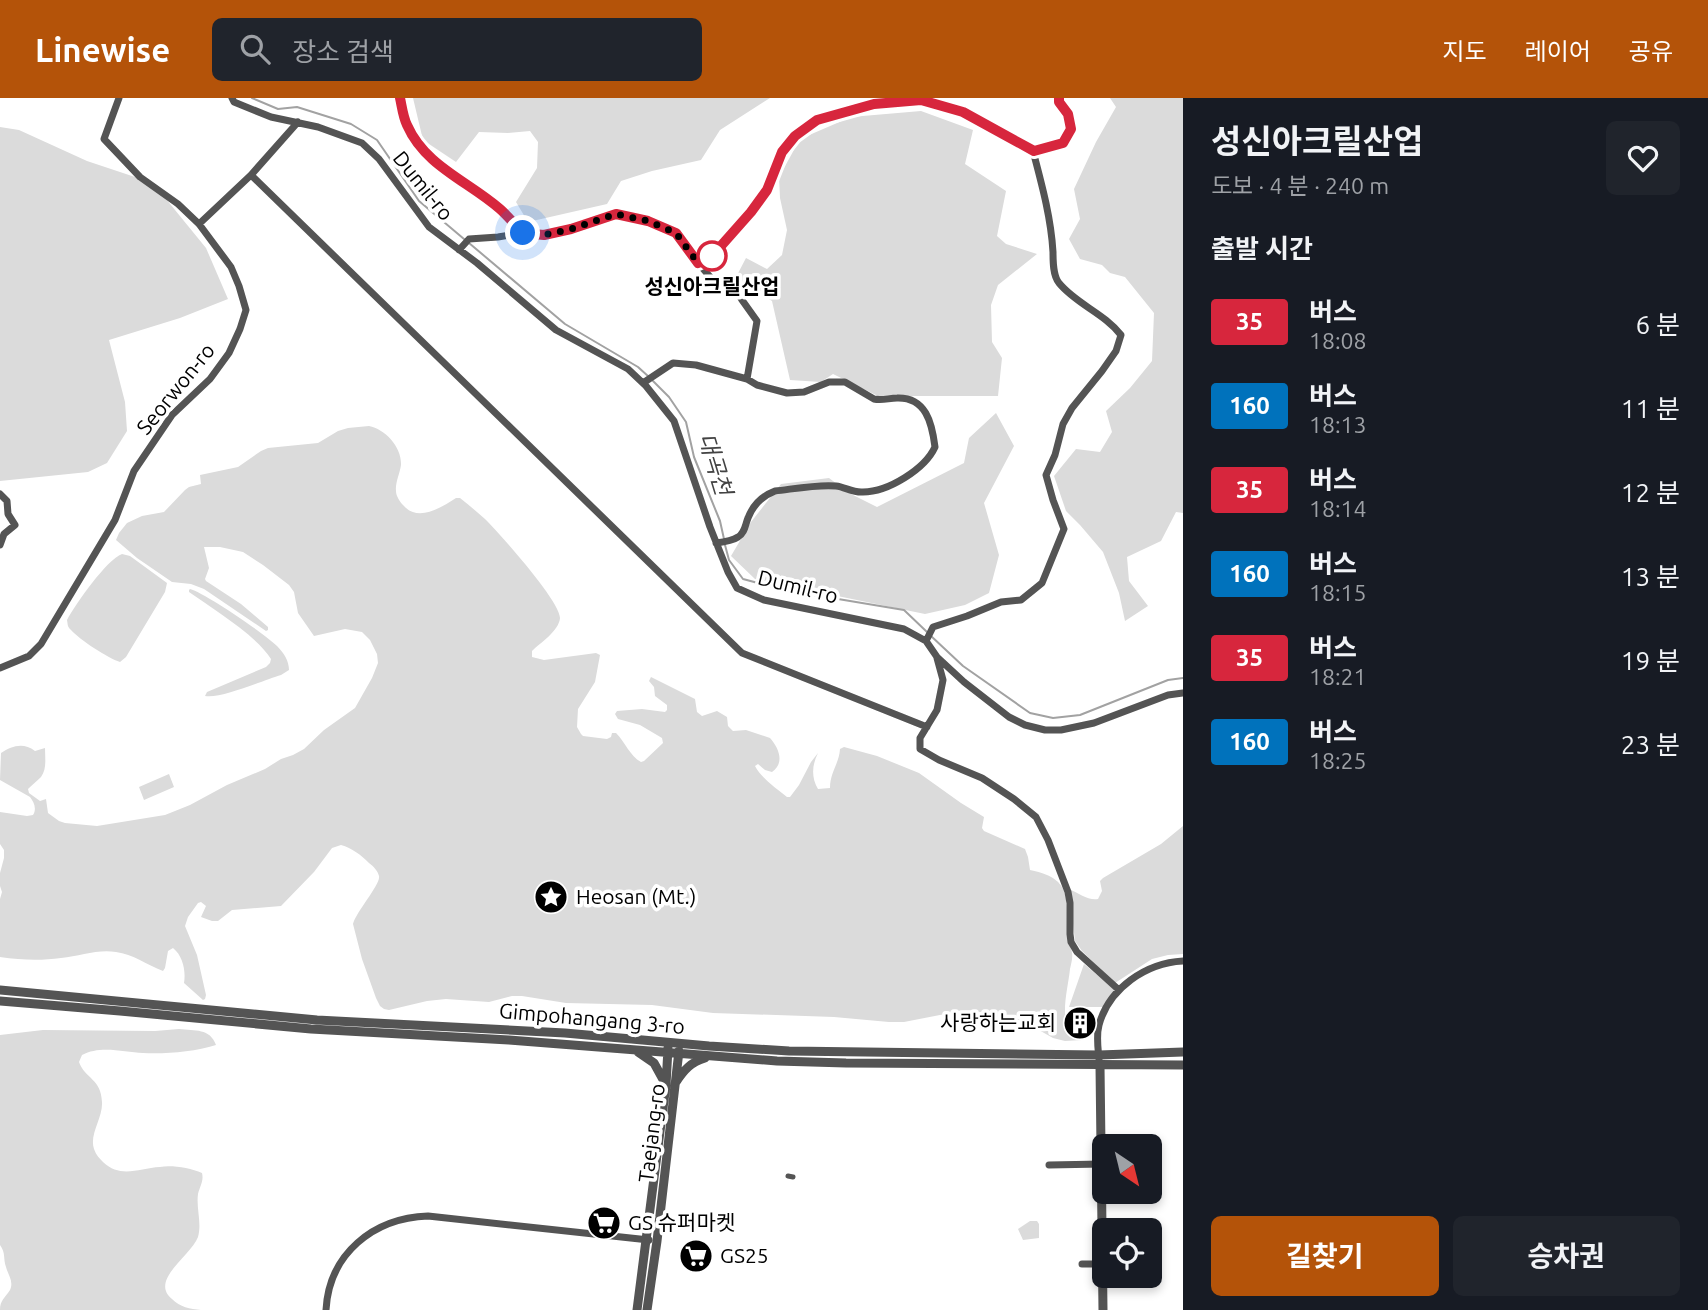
<!DOCTYPE html>
<html lang="ko">
<meta charset="utf-8">
<style>
:root{--surface:#171b24;--page:#20242c;--text:#f1f3f6;--muted:#9ea1a6;--accent:#b45309}
body{margin:0;font-family:Ubuntu,"Noto Sans KR",sans-serif;background:var(--page);color:var(--text);height:100vh;display:flex;flex-direction:column;font-size:26px;white-space:nowrap}
*{box-sizing:border-box;margin:0}
p{font-size:23px;color:var(--muted)}
.icon{flex:none;width:38px;height:38px;fill:none;stroke:currentColor;stroke-width:2;stroke-linecap:round;stroke-linejoin:round}
.map{position:relative;flex:1;overflow:hidden}
.panel{display:flex;flex-direction:column;background:var(--surface);width:525px}
.panel>*{flex:none}
.badge{padding:0 14px;border-radius:5px;font-size:24px;line-height:46px}
.needle{width:46px;rotate:145deg}
.tools{position:absolute;left:1092px;top:1036px;display:grid;gap:14px}
.tools a{display:grid;place-items:center;width:70px;height:70px;border-radius:10px;background:var(--surface);box-shadow:0 4px 10px #0003;font-size:35px}
.you{position:absolute;width:35px;height:35px;margin:-18px;border:5px solid #fff;border-radius:50%;background:#1a73e8;box-shadow:0 0 0 10px #1a73e833}
.map>.badge{position:absolute;translate:-50% -50%;box-shadow:0 0 0 4px #fff}
h2{padding:0 28px;font-size:26px;line-height:63px}
.round{display:grid;place-items:center;flex:none;width:74px;height:74px;border-radius:10px;background:var(--page)}
.overview{display:flex;align-items:center;justify-content:space-between;height:119px;padding:0 28px}
h1{font-size:33px;font-weight:700;line-height:52px}
.primary-button{display:flex;gap:14px;margin-top:auto;padding:14px 28px}
.primary-button a{flex:1;height:80px;border-radius:10px;background:var(--accent);color:#fff;font-size:28px;font-weight:700;line-height:80px;text-align:center}
.primary-button a+a{background:var(--page);color:var(--text)}
ul{padding:0;list-style:none}
li{display:flex;align-items:center;gap:21px;height:84px;padding:0 28px}
li div{flex:1}
li b{display:block;font-size:26px}
li em{font-style:normal}
li .badge{min-width:77px;font-weight:700;text-align:center}
header{display:flex;align-items:center;gap:42px;box-sizing:border-box;height:98px;padding:0 35px;background:var(--accent);color:#fff}
header strong{font-size:33px}
nav{display:flex;gap:38px;margin-inline-start:auto;font-size:24px}
.search{width:490px;height:63px;background:var(--page);display:flex;align-items:center;gap:18px;box-sizing:border-box;padding:0 24px;border-radius:10px;color:var(--muted);font-size:26px}
main{display:flex;flex:1;min-height:0}
.map>svg:first-child{display:block}
</style>
<header>
<strong>Linewise</strong>
<div class="search"><svg class="icon" aria-label="search" viewBox="0 0 24 24"><circle cx="10" cy="10" r="6"/><path d="M15 15l6 6"/></svg>장소 검색</div>
<nav><a>지도</a><a>레이어</a><a>공유</a></nav>
</header>
<main>
<div class="map">
<svg width="1183" height="1212" viewBox="0 0 1183 1212">
<rect width="100%" height="100%" fill="#fff"/>
<!-- green -->
<path fill="#dbdbdb" d="M413,0H770L720,32L701,62L652,73L621,83L607,106L528,124L516,104L537,70L538,44L530,33L508,35L479,34L456,64L423,42Z
M1110,0H1183V415L1176,414L1161,443L1127,459L1129,483L1148,508L1125,523L1119,495L1103,454L1080,427L1066,413L1054,378L1076,351L1100,354L1112,334L1106,313L1130,290L1152,263L1154,215L1125,179L1110,175L1102,167L1080,161L1069,141L1080,121L1074,91L1096,44L1116,9Z
M921,13L973,32L965,66L1006,93L997,138L1006,146L1037,156L998,187L991,207L992,244L1002,260L998,298H878L833,276L821,284L790,282L772,203L735,181L746,160L767,171L782,157L787,132L780,100L779,79L800,41L851,19Z
M0,29L19,32L87,63L153,85L206,150L228,201L180,220L109,242L125,304L127,333L107,365L88,374L0,383Z
M996,315L1014,348L984,405L999,457L989,495L965,507L925,516L755,481L731,458L751,424L781,386L829,380L849,395L877,409L964,365L969,340Z
M369,328C385,331 402,349 401,367C400,375 395,385 396,393C396,398 400,404 403,407C418,425 442,409 456,400H460C469,407 477,414 485,421C500,436 560,503 560,520C559,533 540,545 532,553V559L544,562L596,555L600,557L595,584L578,611L577,629L581,636L583,638L607,641L611,639L612,635H616C625,644 630,658 641,664L644,663L663,645L662,640L640,627L618,621L615,616L617,613L642,611L665,614L667,612V607L655,598L654,589L649,583L651,579L695,601L697,614L702,618L717,613L727,619L728,628L733,633L746,632L770,640C779,650 785,665 772,674L765,672L758,666L755,668C762,681 776,690 787,699H790L799,687L811,664L818,655C812,667 811,679 818,691L830,690C830,674 839,666 840,651L844,649L877,658L919,675L961,705L984,719L982,730L984,733L1025,751L1028,759L1030,772C1080,782 1062,808 1069,844C1069,848 1072,851 1072,855C1073,860 1071,866 1070,871C1068,890 1061,913 1068,931L1081,933L1083,935L1082,942L1065,943L1053,940L1030,927L986,925L954,917L945,916L904,924H889L834,919L713,915L652,907L566,905L522,898H512L489,904L446,901L427,903L389,912L384,911L380,908L376,900L362,861L353,826C356,814 381,786 379,778C378,773 373,768 369,765C361,757 352,750 341,747L332,750L314,774L281,808L232,812L218,823H212L201,819L206,808L201,804L198,805L188,819L185,828L197,857L206,897L205,901L203,902L184,885C186,873 183,858 173,850L168,853L165,870L163,873C147,867 133,856 116,854C98,851 80,858 61,860C40,863 21,862 0,859V801L2,794L0,788V775L4,760V752L0,746V714L27,718L33,717C37,711 34,704 30,699L0,682L1,655C12,648 23,644 35,653L45,650C45,660 47,671 41,679C37,683 32,687 28,691L29,695L40,703L46,701L48,715L59,723L65,725L97,728L165,717L190,707L227,687L265,671L281,661L293,657L304,651L324,632L355,610L372,580L378,565L377,556L370,542L362,534L345,531L314,538L298,515L294,494L289,487L263,467L243,454L220,449H204L209,470L205,481L206,483L241,506L268,529V532L266,533L204,491L191,486L172,484L137,460L116,442L119,435L127,425L142,418L164,414L185,392L189,389L201,386L200,377L238,369L261,353L268,350L318,345L338,333L348,330Z
M122,456L130,458L167,485L165,494L126,559L120,564C108,560 80,542 71,532C67,528 68,527 67,522C75,507 107,461 122,456Z
M190,491C205,495 265,536 277,548C284,555 289,563 289,572L281,577C264,582 221,601 205,598L207,594L266,569L270,565L271,561C256,537 213,511 189,494V492Z
M169,676L174,689L144,702L139,689Z
M1183,728V856L1168,857L1152,861L1115,885L1082,853L1075,843L1069,791C1078,795 1089,803 1098,801L1102,793L1100,783L1103,780L1161,746Z
M1084,866L1114,891V894L1103,909H1069Z
M179,931C195,933 210,930 216,947C194,954 166,956 143,955C124,954 100,947 82,957L79,964C85,981 101,980 102,1004C103,1020 89,1036 94,1051C96,1057 100,1061 103,1064C121,1081 139,1070 160,1069C172,1067 190,1070 202,1075C204,1083 200,1088 198,1096C196,1110 202,1125 198,1139C191,1158 149,1182 172,1201C180,1209 190,1211 201,1212H0C0,1202 5,1200 10,1192C14,1183 8,1177 6,1169C3,1161 6,1155 0,1147V937L43,932L155,933Z
M1162,1066V1097L1157,1095L1150,1090V1074L1154,1069Z
M1030,1123H1037L1039,1126V1140L1023,1142L1018,1131Z"/>
<g fill="none" stroke-linecap="round" stroke-linejoin="round">
<!-- stream -->
<path stroke="#a2a2a2" stroke-width="2" d="M252,0L278,11L297,9L351,26L377,42L419,103L464,141
M469,145L565,226L638,269L649,279
M653,283L669,299L686,324L694,359L720,423L724,441
M725,447L729,462L743,481L784,492L904,512L927,534
M931,538L963,568L1030,615L1053,620L1080,617L1168,582L1183,580"/>
<!-- pedestrian -->
<path stroke="#545454" stroke-width="5" d="M788,1078L793,1079"/>
<!-- minor -->
<path stroke="#545454" stroke-width="7" d="M232,0L234,4L271,19L318,29L362,45L379,61L429,129L477,165L556,232L628,271L646,288L674,323L710,429L728,474L737,490L764,502L904,531L926,543L937,559L964,584L1009,619L1025,627L1045,632H1061L1094,625L1168,597L1183,595
M400,0L406,26L424,54L448,75L500,111L523,135
M251,77L742,555L927,629
M199,126L251,77L298,24
M459,152L469,141L498,139L523,135L544,137L571,131L616,116L648,123L676,135L698,165L712,158L751,114L767,92L781,54L795,38L817,22L874,6L921,2L963,14L1033,53L1063,45L1071,31L1068,16L1059,4V0
M698,165L712,181L731,183L742,202L757,223L747,281
M643,285L673,265L696,267L747,281L757,287L787,295L804,294L829,284H845L874,301C882,303 889,300 897,300C926,299 932,325 935,349C925,371 888,394 863,394C853,395 845,389 836,388C819,386 793,391 775,393C762,398 753,407 748,420C745,427 745,435 738,439C732,443 724,444 716,445
M0,396L7,403L8,416L15,427L4,436L0,447
M926,543L933,529L967,518L1001,504L1021,502L1042,485L1064,431L1053,402L1046,377L1055,357L1063,326L1072,310L1102,273L1116,253L1121,237C1104,215 1076,206 1059,185C1053,178 1053,164 1053,154C1051,120 1042,87 1033,53
M937,560L943,582L937,612L920,640V651L939,662L982,680L1014,701L1036,719L1048,742L1068,794L1070,805V836L1071,844L1077,854L1119,892
M0,570L29,558L41,546L115,422L134,373L172,317L210,281L229,255L240,231L246,212L239,188L231,169L199,126L178,106L140,79L104,41L119,0
M1099,961C1098,950 1096,938 1099,927C1109,890 1146,865 1183,863
M1049,1067L1102,1066
M1082,1166H1103
M326,1212C329,1156 373,1120 428,1118L649,1142"/>
<!-- tertiary -->
<path stroke="#545454" stroke-width="9" d="M0,892L317,922L565,935L709,948L789,953L1099,957L1183,954
M0,903L120,913L311,931L509,942L777,963L846,965L1183,967
M638,954L654,965L665,985
M1100,968L1103,1212
M676,984C684,972 691,964 705,960
M637,1212L666,987L668,950
M647,1212L657,1143L679,953"/>
</g>
<g fill="none" stroke-linecap="round" stroke-linejoin="round">
<defs>
<path id="line" d="M400,0C402,9 403,19 407,27C425,68 468,83 500,111C508,118 515,127 523,135L544,137L571,131L616,116L648,123L676,135L698,165L712,158L751,114L767,92L782,54L795,38L817,22L874,6L921,2L963,14L1034,53L1063,45L1071,31L1068,16L1059,4V0"/>
</defs>
<!-- line casing -->
<use href="#line" stroke="#fff" stroke-width="16"/>
<!-- line -->
<use href="#line" stroke="#d7263d" stroke-width="10"/>
<!-- walk -->
<path stroke="#000" stroke-width="7" stroke-dasharray="0 12.6" d="M523,135L544,137L571,131L616,116L648,123L676,135L698,165L712,158"/>
</g>
<!-- icons -->
<defs>
<symbol id="sight-disc" viewBox="-11 -11 22 22"><circle r="9.5" fill="#000" stroke="#fff"/><path d="M0-6L1.8-2.2L6-1.7L2.9 1.2L3.7 5.4L0 3.3L-3.7 5.4L-2.9 1.2L-6-1.7L-1.8-2.2Z" fill="#fff"/></symbol>
<symbol id="building-disc" viewBox="-11 -11 22 22"><circle r="9.5" fill="#000" stroke="#fff"/><path d="M-4-6H4V6H1V3H-1V6H-4ZM-2.5-4.3h1.7v1.8h-1.7ZM.8-4.3h1.7v1.8H.8ZM-2.5-1h1.7V.8h-1.7ZM.8-1h1.7V.8H.8Z" fill="#fff"/></symbol>
<symbol id="supermarket-disc" viewBox="-11 -11 22 22"><circle r="9.5" fill="#000" stroke="#fff"/><path d="M-6-5.5h2.5l.6 2H6L4.5 2H-2.5L-4.4-4H-6ZM-1.5 3.2a1.3 1.3 0 1 0 .1 0ZM3 3.2a1.3 1.3 0 1 0 .1 0Z" fill="#fff"/></symbol>
</defs>
<g fill-rule="evenodd">
<use href="#sight-disc" x="532" y="780" width="38" height="38"/>
<use href="#building-disc" x="1061" y="906" width="38" height="38"/>
<use href="#supermarket-disc" x="585" y="1106" width="38" height="38"/>
<use href="#supermarket-disc" x="677" y="1139" width="38" height="38"/>
</g>
<!-- markers -->
<circle fill="#fff" stroke="#d7263d" stroke-width="3.5" cx="712" cy="158" r="14"/>
<g text-anchor="middle" stroke-width="7" stroke-linejoin="round" paint-order="stroke">
<!-- street labels -->
<g font-size="21" fill="#000" stroke="#fff">
<text transform="translate(423 88) rotate(51)" y="7">Dumil-ro</text>
<text transform="translate(176 291) rotate(-51)" y="7">Seorwon-ro</text>
<text transform="translate(798 489) rotate(14)" y="7">Dumil-ro</text>
<text transform="translate(592 921) rotate(5)" y="7">Gimpohangang 3-ro</text>
<text transform="translate(652 1035) rotate(-83)" y="7">Taejang-ro</text>
</g>
<!-- stop labels -->
<g font-size="21" font-weight="bold" fill="#000" stroke="#fff">
<text x="712" y="196">성신아크릴산업</text>
</g>
<!-- poi labels -->
<g font-size="21" fill="#000" stroke="#fff" text-anchor="start">
<text x="576" y="806">Heosan (Mt.)</text>
<text x="1056" y="932" text-anchor="end">사랑하는교회</text>
<text x="628" y="1132">GS 슈퍼마켓</text>
<text x="720" y="1165">GS25</text>
</g>
<!-- water labels -->
<g font-size="23" font-style="italic" fill="#434343" stroke="#fff">
<text transform="translate(715 366) rotate(73)" y="8">대곡천</text>
</g>
</g>
</svg>
<div class="tools">
<a><svg class="needle" viewBox="-14 -14 28 28"><path d="M0-13l5 13h-10z" fill="#e53935"/><path d="M0 13l5-13h-10z" fill="#9ea1a6"/></svg></a>
<a><svg class="icon" aria-label="locate" viewBox="0 0 24 24"><circle cx="12" cy="12" r="6"/><path d="M12 2v4M12 18v4M2 12h4M18 12h4"/></svg></a>
</div>
<div class="you" style="left:523px;top:135px"></div>
</div>
<section class="panel">
<div class="overview"><div><h1>성신아크릴산업</h1><p>도보 · 4 분 · 240 m</p></div><a class="round"><svg class="icon" aria-label="heart" viewBox="0 0 24 24"><path d="M12 20l-8-8c-3-5 5-10 8-4 3-6 11-1 8 4z"/></svg></a></div>
<h2>출발 시간</h2>
<ul>
<li><span class="badge" style="background:#d7263d;color:#fff">35</span><div><b>버스</b><p>18:08</p></div><em>6 분</em></li>
<li><span class="badge" style="background:#0072bc;color:#fff">160</span><div><b>버스</b><p>18:13</p></div><em>11 분</em></li>
<li><span class="badge" style="background:#d7263d;color:#fff">35</span><div><b>버스</b><p>18:14</p></div><em>12 분</em></li>
<li><span class="badge" style="background:#0072bc;color:#fff">160</span><div><b>버스</b><p>18:15</p></div><em>13 분</em></li>
<li><span class="badge" style="background:#d7263d;color:#fff">35</span><div><b>버스</b><p>18:21</p></div><em>19 분</em></li>
<li><span class="badge" style="background:#0072bc;color:#fff">160</span><div><b>버스</b><p>18:25</p></div><em>23 분</em></li>
</ul>
<div class="primary-button"><a>길찾기</a><a>승차권</a></div>
</section>
</main>
